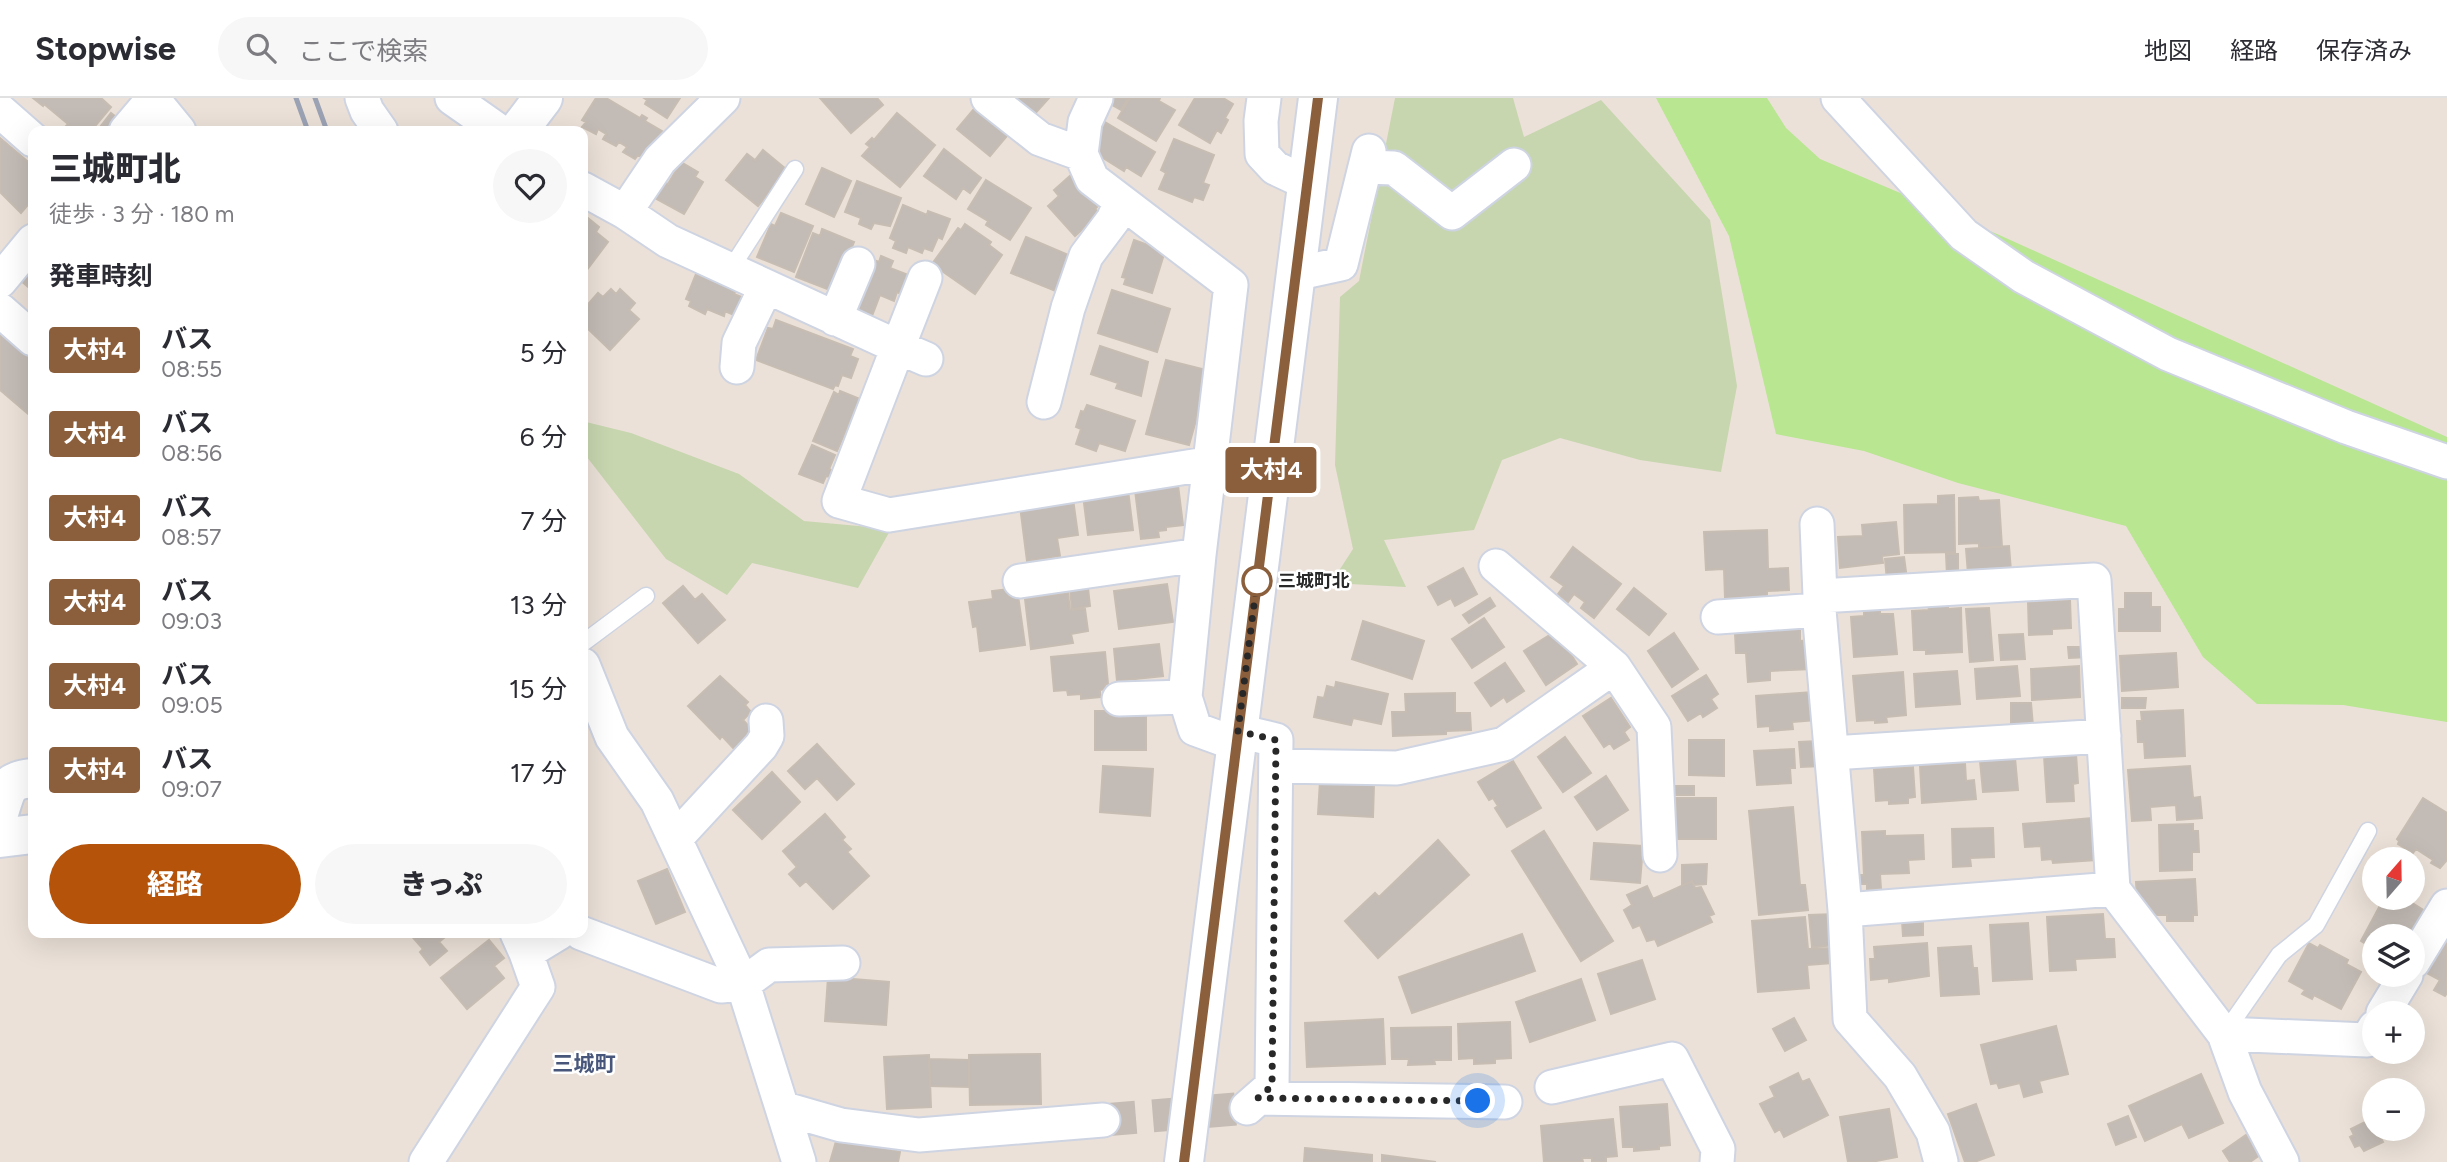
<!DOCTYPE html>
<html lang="ja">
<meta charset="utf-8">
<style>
:root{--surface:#fff;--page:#f7f7f7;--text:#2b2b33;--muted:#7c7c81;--line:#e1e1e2;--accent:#b45309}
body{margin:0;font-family:Figtree,"Noto Sans JP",sans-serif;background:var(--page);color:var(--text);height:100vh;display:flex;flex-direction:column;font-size:26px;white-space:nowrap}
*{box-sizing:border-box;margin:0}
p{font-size:23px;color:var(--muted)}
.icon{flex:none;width:38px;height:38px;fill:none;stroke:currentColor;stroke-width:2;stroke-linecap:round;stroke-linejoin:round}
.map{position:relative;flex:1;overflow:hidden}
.details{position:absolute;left:28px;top:28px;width:560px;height:812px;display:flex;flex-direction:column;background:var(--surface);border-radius:14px;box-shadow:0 7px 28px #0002}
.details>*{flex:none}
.badge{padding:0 14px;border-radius:5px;font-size:24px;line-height:46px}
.needle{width:46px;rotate:20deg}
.controls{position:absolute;left:2362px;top:749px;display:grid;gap:14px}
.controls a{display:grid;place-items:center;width:63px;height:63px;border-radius:50%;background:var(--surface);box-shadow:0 7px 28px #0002;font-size:35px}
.you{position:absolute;width:35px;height:35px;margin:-18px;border:5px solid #fff;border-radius:50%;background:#1a73e8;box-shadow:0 0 0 10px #1a73e833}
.map>.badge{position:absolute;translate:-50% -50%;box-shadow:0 0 0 4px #fff}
h2{padding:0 21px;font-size:26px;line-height:63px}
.round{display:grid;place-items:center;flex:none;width:74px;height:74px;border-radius:37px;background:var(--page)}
.summary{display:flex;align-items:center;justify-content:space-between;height:119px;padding:0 21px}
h1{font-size:33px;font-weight:800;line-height:52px}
.cta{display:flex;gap:14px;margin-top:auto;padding:14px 21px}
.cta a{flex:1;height:80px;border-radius:42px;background:var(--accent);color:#fff;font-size:28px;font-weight:800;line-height:80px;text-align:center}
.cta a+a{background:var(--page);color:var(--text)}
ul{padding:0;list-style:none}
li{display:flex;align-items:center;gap:21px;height:84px;padding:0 21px}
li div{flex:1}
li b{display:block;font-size:26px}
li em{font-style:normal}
li .badge{min-width:77px;font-weight:700;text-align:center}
header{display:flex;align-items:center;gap:42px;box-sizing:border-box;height:98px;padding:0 35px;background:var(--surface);border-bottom:2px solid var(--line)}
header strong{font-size:33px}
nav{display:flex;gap:38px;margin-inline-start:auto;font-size:24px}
.search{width:490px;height:63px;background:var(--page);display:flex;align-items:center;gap:18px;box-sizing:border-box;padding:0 24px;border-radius:38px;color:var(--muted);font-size:26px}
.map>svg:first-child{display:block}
</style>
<header>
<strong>Stopwise</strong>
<div class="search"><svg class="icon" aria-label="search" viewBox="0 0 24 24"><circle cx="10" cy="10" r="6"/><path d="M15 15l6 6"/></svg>ここで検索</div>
<nav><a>地図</a><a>経路</a><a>保存済み</a></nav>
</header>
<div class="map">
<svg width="2447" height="1064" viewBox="0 0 2447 1064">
<rect width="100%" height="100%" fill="#ebe1d8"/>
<!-- green -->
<path fill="#b8e691" d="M1656,0H1767L1786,30L1820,61L1997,136L2447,339V624L2343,607L2257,606L2203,559L2126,428L1958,385L1864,353L1776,336L1729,138Z"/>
<!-- cemetery -->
<path fill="#c7d6af" d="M1395,0H1513L1524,39L1601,2L1710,122L1737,288L1721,374L1640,362L1560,340L1502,362L1474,432L1384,442L1406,489L1331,485L1353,451L1335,367L1340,199L1359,183Z
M586,324L631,335L739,376L804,423L891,431L858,490L752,465L727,497L666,461L583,354V327Z"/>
<!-- building -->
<path fill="#c3bbb5" stroke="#c7bdb2" stroke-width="2" d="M33,0H101L111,9L91,33H73L66,28L68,26L44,6L43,8Z
M596,0H606L640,20L642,17L647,20L645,23L662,33L645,61L638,57L635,61L623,54L627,49L619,44L616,48L603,41L606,36L598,31L596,36L582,29L586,24L582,22Z
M644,0H680L667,20L645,6L647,2Z
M820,0H877L883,7L851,35Z
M1002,0H1049L1032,19Z
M1109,0H1128L1121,12L1107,4Z
M1130,0H1160L1159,3L1175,12L1156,43L1118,20Z
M1195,0H1223L1233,6L1225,20L1228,22L1221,35L1217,32L1210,45L1179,27Z
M979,5L1012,32L990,58L957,31Z
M111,15L120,22L110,33H97Z
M897,15L935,47L900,89L862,58L870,49L866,46L872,40L874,42Z
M1105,24L1155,54L1141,78L1126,69L1124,73L1095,55L1100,47L1094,43Z
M0,40L33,68V101L21,115L0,94Z
M1174,41L1214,57L1203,85L1209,87L1203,102L1194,99L1192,104L1159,91L1166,75L1161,72Z
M944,51L981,80L970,95L963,90L956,101L924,78Z
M763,52L787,72L758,108L726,82L747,56L755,62Z
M681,64L698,74L695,79L703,84L684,116L655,100L664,84L668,86Z
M822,70L851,83L834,119L806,106Z
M1071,77L1098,108L1095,111L1099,115L1088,131L1085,129L1075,138L1048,108L1059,98L1054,92Z
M986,82L1031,110L1010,142L986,127L988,123L968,111Z
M857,83L901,100L890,128L874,125L871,131L859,126L861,120L845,114Z
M903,107L927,117L928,113L950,121L942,141L938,139L932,153L924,150L922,155L908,149L906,155L893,150L896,143L890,140Z
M781,115L813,128L794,174L757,159L771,126L775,128Z
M583,116L599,129L596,134L608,144L583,177Z
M965,126L991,144L989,147L1002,157L975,196L932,166L958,130L961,132Z
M822,131L854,144L851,151L855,152L835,194L796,179L813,135L820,138Z
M1026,139L1073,159L1058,194L1011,175Z
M1134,142L1165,153L1152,195L1124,186L1126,180L1122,179Z
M881,158L893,163L890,170L911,178L903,197L897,194L894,203L880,197L872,218L850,209L869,160L879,164Z
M33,169V193L21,183Z
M696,176L736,192L734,196L744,200L736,218L725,213L724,218L707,211L705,216L689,208L691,203L686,201Z
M611,191L616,196L620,191L635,205L629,212L639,221L610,252L583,226V212L598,195L603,199Z
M1112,192L1170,211L1157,254L1098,235Z
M776,222L853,251L850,258L858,261L851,280L842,277L838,288L835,287L833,291L756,262L768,230L773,231Z
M0,235L33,263V320L0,292Z
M1100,248L1148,264L1141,298L1116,290L1118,285L1091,276Z
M1166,262L1210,273L1189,347L1146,336Z
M840,293L860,301L837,353L813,343L834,294L839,297Z
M1087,307L1135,323L1125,353L1099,345L1096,353L1076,346L1081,331L1076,329L1081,313L1084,314Z
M812,347L835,357L829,371L833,373L830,379L826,378L823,385L799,376Z
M1178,387L1183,427L1166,429V432L1158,433L1159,439L1141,441L1135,392Z
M1128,392L1133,432L1088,437L1083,397Z
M1954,397L1955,454L1905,455L1904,407L1938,406V398Z
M1978,399L1979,403L1999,402L2002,449L1979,450V445L1959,446V400Z
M1073,401L1078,437L1057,440L1060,458L1027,463L1020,408Z
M1896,424L1899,456L1882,458L1883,465L1840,470L1838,439L1863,438L1862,427Z
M1767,432L1768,471L1788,470L1789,492L1767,493V498L1725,500L1724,471L1706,472L1704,434Z
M2009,448L2011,473L1968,476L1966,451Z
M1573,449L1621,486L1594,520L1581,510L1585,504L1574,496L1568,504L1558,496L1564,488L1551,479Z
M1946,456H1958V478L1947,477Z
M1904,459L1907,481L1887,483L1885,461Z
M1463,470L1477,496L1455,508L1451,500L1438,507L1428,489Z
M1167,486L1173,524L1119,531L1114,493Z
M683,488L695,502L702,496L725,522L698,545L663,505Z
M1088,490L1090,508L1072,511L1070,491Z
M1634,490L1666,516L1649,537L1617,511Z
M1008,491L1009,498L1018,497L1025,547L980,553L977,528L973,529L969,504L993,501L992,493Z
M1068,495L1070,512L1085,511L1088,533L1071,536L1073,545L1031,551L1025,501Z
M2125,495H2151V509H2160V533H2119V511H2125Z
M1490,500L1495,508L1469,525L1463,517Z
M2070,502L2071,530L2052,531V536L2029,537L2028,504Z
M1948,506V511L1961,510L1962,554L1926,556V552H1914L1912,513L1929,512L1928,507Z
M1989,510L1993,562L1970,564L1966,511Z
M1880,511V516H1893L1897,556L1854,559L1851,519L1864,518V512Z
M1484,520L1504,549L1472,570L1452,541Z
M1363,523L1424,543L1412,581L1352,561Z
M1800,531V543L1810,542L1812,571L1770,573V582L1748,584L1746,555H1736L1735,535Z
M1556,533L1577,566L1546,587L1524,553Z
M1674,535L1698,571L1672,589L1648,553Z
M2023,536L2025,561L2001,562L1999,537Z
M1159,546L1163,578L1117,583L1114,551Z
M2068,549H2090V559L2069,560Z
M1105,554L1108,586H1105L1106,591L1100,592V599L1081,601V596L1068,597L1067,592L1054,593L1051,559Z
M2176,555L2178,589L2122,593L2120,558Z
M1505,565L1524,593L1507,604L1504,599L1491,608L1475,585Z
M2017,568L2020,598L1977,601L1975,571Z
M2079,568L2080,599L2032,602L2031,571Z
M1957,573L1960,606L1916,609L1914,576Z
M1903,574L1906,617L1886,619L1887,624L1875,625V622L1857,623L1853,578Z
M1706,577L1718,596L1711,601L1717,610L1703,619L1701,615L1688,623L1672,598Z
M720,578L748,604L745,607L751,614L743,622L755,635L736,653L722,638L720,641L688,608Z
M1336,584L1388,596L1381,626L1353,620L1351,627L1314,619L1318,599L1324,600L1327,588L1335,590Z
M1813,594L1816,622L1792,624L1793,631L1770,633V628L1758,629L1756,598Z
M1455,595V615H1470L1471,632L1446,633V636L1393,638L1392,614H1406L1405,596Z
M1611,600L1630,629L1624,634L1629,642L1614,651L1610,645L1604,649L1583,618Z
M2122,600H2146L2145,610H2122Z
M2011,605H2031L2033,628H2011Z
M2183,612L2185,658L2145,660L2144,644H2138L2137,623H2142L2141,614Z
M1095,613H1146V652H1095Z
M1565,639L1591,675L1563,694L1538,659Z
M1689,642H1724V678L1689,677Z
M1819,643L1821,668L1801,669L1799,644Z
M817,646L854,686L837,702L817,680L805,691L788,673Z
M1794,651L1795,670H1790L1791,685L1757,687L1754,653Z
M2076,656L2078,685L2073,686L2074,703L2047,704L2044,658Z
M2015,660L2018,692L1983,694L1980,663Z
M1513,663L1541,710L1507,729L1495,710L1498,708L1493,700L1489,702L1478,684Z
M1965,665L1966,683L1974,682L1976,701L1922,705L1920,668Z
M1103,668L1153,671L1150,718L1100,714Z
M2190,668L2193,700L2200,699L2202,720L2177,722L2176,707L2150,709L2151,722L2132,723L2128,672Z
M1913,669L1915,699L1908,700V705L1889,706V702L1876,703L1874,671Z
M772,674L800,704L762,741L733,712Z
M1606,678L1628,712L1597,732L1575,699Z
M1320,683L1374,686L1373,719L1318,716Z
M1674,688H1694V697H1674Z
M1676,700H1716V741H1676Z
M2423,700L2447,715V762L2440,770L2431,765L2433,762L2416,751L2413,755L2398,746L2399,743L2397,741Z
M1793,709L1800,787H1805L1808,812L1759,817L1749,713Z
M825,716L845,739L842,742L851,751L847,754L869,778L833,811L806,783L800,788L789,776L797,769L783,753Z
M2092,720L2096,762L2053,765L2052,761L2042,762L2041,748L2025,749L2023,726Z
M2193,726V733H2198L2199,754H2192V772L2160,773L2159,727Z
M1993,730L1994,759L1970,760L1971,768L1953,769L1952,731Z
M1544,733L1613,843L1581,863L1512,753Z
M1885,733V738L1923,737L1924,761L1908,762L1909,775L1880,776L1881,791H1867V786H1860V777H1864L1862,734Z
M1438,742L1469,777L1378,860L1345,823L1375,795L1379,799Z
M1594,745L1643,748L1640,785L1591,781Z
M1707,766L1706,786L1694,787L1692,783L1682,788V767Z
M667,771L685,814L656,826L638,783Z
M2195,781L2197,817H2193V823H2167V817H2152V813L2138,814L2136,784Z
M1692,783L1695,790L1701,789L1714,816L1709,818L1712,824L1658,848L1655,841L1647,843L1640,827L1633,830L1624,812L1632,807L1627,797L1647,788L1653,801Z
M2384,800H2404L2430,816L2413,838H2375V852L2361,843Z
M1835,816L1838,847L1812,849L1809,817Z
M2103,816L2105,841H2114L2115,859L2075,861L2076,872L2050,873L2047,819Z
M1805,819L1808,851L1831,850L1832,865L1807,867L1809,890L1758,894L1752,823Z
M1923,822V837L1903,838L1902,823Z
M2028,825L2032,881L1993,883L1990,827Z
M409,835H450L439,844L447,853L430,867L420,854L423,851Z
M2447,835V895L2445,898L2434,892L2440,882L2425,874Z
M1522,836L1535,873L1412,915L1399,879Z
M489,842L504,860L494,868L504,880L467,911L441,880Z
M1927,845L1929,878L1889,884V880L1871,882L1870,861H1875L1874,849Z
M2309,845L2318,850L2320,847L2348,862L2346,866L2361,874L2341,911L2314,897L2312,901L2302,896L2305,892L2289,883Z
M1971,848L1973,870H1977L1979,896L1941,898L1938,850Z
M1642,862L1655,901L1611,916L1598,876Z
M828,879L889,884L886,927L825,923Z
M1581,881L1595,922L1530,944L1516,904Z
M1794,920L1806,942L1785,953L1773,931Z
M1383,921L1385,966L1307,969L1305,925Z
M1510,924L1511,960L1495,961V965L1474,966V960L1459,961L1458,926Z
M2056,928L2068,976L2039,983L2042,994L2024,999L2020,985L1999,990L1997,985L1991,986L1981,947Z
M1451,929V962H1434L1435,966L1408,967L1409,961H1392L1391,930Z
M1040,956L1041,1006L970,1007L969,957Z
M929,957L931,1009L887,1011L884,959Z
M929,961L969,962V989L930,988Z
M1798,975L1802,984L1809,981L1828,1017L1784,1039L1780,1031L1775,1034L1760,1006L1775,999L1770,989Z
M2201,976L2223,1025L2189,1040L2182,1026L2145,1043L2129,1008Z
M1667,1006L1670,1047L1659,1048V1051L1634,1053V1049H1623L1620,1009Z
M1976,1006L1994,1057L1974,1064H1965L1948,1016Z
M1889,1011L1897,1059L1871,1064H1848L1840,1019Z
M2128,1018L2136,1039L2116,1047L2108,1026Z
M1613,1021L1617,1058L1606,1059V1064H1592V1060H1582L1583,1064H1544L1541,1028Z
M2371,1021L2383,1044L2364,1053L2360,1047L2355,1049L2350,1039L2354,1037L2351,1031Z
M2246,1037L2260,1057L2250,1064H2230L2223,1053Z
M847,1039L900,1054L898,1064H830L837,1040Z
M1305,1050L1372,1057V1064H1304Z
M1382,1057L1436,1064H1382Z"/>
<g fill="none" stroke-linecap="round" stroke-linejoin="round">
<!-- minor-tunnel -->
<path stroke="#c4bcb5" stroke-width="33" stroke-dasharray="33 17" stroke-linecap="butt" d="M1103,1022L1247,1010"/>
<defs>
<path id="service" d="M730,172L795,71
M583,545L646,498
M2224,936L2279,857L2316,827L2368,733"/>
<path id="minor" d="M152,0L179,33
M362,0L367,13L381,33
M452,0L499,33
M988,0L1040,41L1081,56
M1096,0L1085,24L1081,56L1092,81L1231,187L1199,457L1185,599L1195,631L1236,646
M1264,0L1261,23L1262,56L1275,70L1307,85
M1838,0L1964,137L2024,179L2168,256L2346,329L2447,364
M0,13L33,42
M126,33L153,1
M1365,69L1394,70L1452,115L1514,67
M583,91L625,114L668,143L898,249L925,180
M625,114L660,62L723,0
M1295,176L1341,166L1369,53
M0,183L33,143
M0,212L33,241
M835,221L858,166
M926,261L898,249L839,403L889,417L1212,365
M737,269L739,245L766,189
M1044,304L1068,210L1086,158L1113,122L1121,104
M1817,426L1820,498
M1496,468L1614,569
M1020,483L1199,457
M1718,519L1819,512
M583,567L612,639L657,703L743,886L799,1064
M1119,601L1185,599
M1238,633L1276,642L1272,988L1247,1010
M1832,655L2104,638
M1276,668L1397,670L1504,646L1614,569L1654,629L1660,757
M675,741L761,648L767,638L766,623
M1845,812L2113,791
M517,835L526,855L559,835
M581,835L721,888L743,886L769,867L843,865
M2413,864L2447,808
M2383,915L2406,877
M2224,936L2367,942L2375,929
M1552,989L1672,961L1718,1051L1717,1064
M1258,1000L1505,1004
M782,1010L841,1027L919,1037L1103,1022
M426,1064L538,889L526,855
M1941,1064L1933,1034L1900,978L1850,921L1845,812L1819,512L1820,498L2094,482L2113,791L2224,936L2245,994L2282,1064"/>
<path id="tertiary" d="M518,33L543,0
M0,712C7,689 8,682 33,680
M0,740L33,736"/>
<path id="secondary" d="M1184,1064L1318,0"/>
</defs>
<!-- service casing -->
<use href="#service" stroke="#ced4e2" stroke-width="19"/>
<!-- minor casing -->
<use href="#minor" stroke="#ced4e2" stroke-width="37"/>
<!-- tertiary casing -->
<use href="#tertiary" stroke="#ced4e2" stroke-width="42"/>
<!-- secondary casing -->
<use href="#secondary" stroke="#ced4e2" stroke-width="42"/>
<!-- service -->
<use href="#service" stroke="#fff" stroke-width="16"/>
<!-- minor -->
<use href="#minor" stroke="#fff" stroke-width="33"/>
<!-- tertiary -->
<use href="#tertiary" stroke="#fff" stroke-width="38"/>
<!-- secondary -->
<use href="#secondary" stroke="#fff" stroke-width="38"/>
<!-- rail -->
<path stroke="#9ba2b4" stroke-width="5" d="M296,0L308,33
M315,0L327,33"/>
</g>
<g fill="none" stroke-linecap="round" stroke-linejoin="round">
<defs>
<path id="line" d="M1184,1064L1318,0"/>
</defs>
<!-- line casing -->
<use href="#line" stroke="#fff" stroke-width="16"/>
<!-- line -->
<use href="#line" stroke="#8b5e3c" stroke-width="10"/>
<!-- walk -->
<path stroke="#282828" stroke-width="7" stroke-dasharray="0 12.6" d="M1257,483L1238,633L1276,642L1272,988L1258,1000L1478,1003"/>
</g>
<!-- markers -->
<circle fill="#fff" stroke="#8b5e3c" stroke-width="3.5" cx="1257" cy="483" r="14"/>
<g text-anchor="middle" stroke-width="5" stroke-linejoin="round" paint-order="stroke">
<!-- stop labels -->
<g font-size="18" font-weight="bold" fill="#282828" stroke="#fff" text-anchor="start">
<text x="1278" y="489">三城町北</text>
</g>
<!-- quarter labels -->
<g font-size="21" font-weight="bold" fill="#47567a" stroke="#fff">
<text x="584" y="973">三城町</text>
</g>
</g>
</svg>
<div class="controls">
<a><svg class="needle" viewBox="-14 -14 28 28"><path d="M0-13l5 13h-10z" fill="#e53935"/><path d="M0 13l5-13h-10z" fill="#7c7c81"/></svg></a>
<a><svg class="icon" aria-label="layers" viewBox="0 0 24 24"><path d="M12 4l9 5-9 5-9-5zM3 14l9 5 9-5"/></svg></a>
<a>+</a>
<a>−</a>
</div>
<div class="you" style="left:1478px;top:1003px"></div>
<b class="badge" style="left:1271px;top:372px;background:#8b5e3c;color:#fff">大村4</b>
<section class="details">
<div class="summary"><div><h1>三城町北</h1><p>徒歩 · 3 分 · 180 m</p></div><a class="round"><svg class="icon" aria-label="heart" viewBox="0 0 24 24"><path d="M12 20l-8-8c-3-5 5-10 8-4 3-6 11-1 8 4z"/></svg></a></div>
<h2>発車時刻</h2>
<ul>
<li><span class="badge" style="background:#8b5e3c;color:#fff">大村4</span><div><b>バス</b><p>08:55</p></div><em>5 分</em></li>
<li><span class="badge" style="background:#8b5e3c;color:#fff">大村4</span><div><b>バス</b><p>08:56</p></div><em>6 分</em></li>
<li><span class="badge" style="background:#8b5e3c;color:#fff">大村4</span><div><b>バス</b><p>08:57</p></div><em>7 分</em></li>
<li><span class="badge" style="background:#8b5e3c;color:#fff">大村4</span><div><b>バス</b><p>09:03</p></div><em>13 分</em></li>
<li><span class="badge" style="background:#8b5e3c;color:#fff">大村4</span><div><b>バス</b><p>09:05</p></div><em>15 分</em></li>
<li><span class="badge" style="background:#8b5e3c;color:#fff">大村4</span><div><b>バス</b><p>09:07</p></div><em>17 分</em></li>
</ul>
<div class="cta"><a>経路</a><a>きっぷ</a></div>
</section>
</div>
